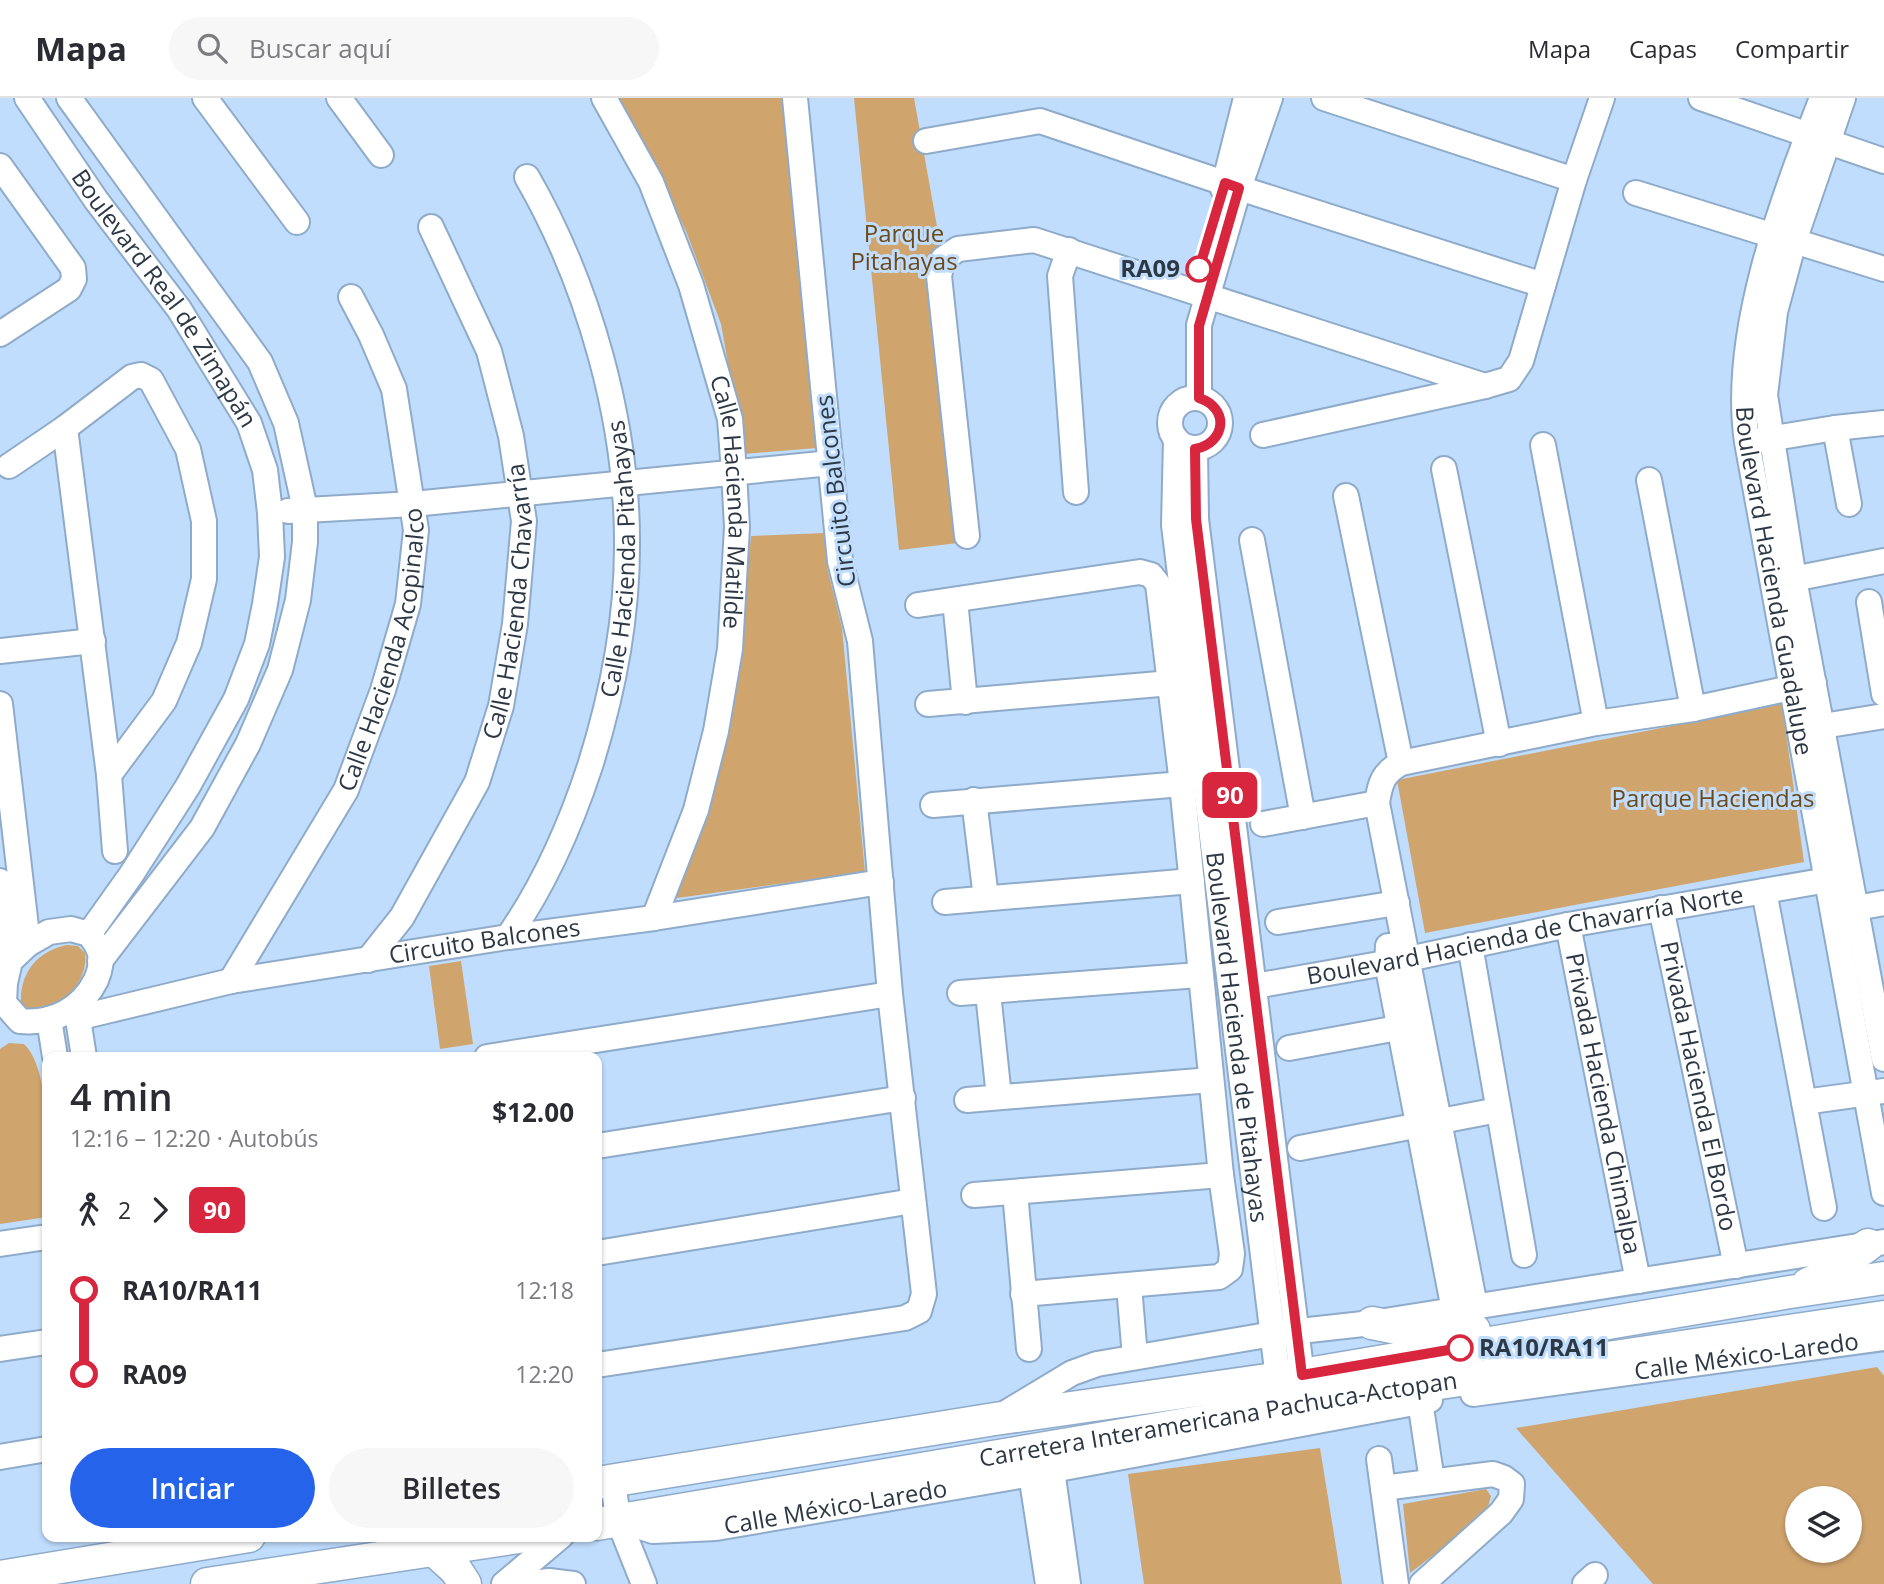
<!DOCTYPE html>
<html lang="es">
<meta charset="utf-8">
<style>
:root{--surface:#fff;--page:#f7f7f7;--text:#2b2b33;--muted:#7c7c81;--line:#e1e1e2;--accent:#2563eb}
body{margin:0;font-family:"Open Sans",sans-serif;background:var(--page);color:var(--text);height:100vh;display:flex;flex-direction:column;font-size:26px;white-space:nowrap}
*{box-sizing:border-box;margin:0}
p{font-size:23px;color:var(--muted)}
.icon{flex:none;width:38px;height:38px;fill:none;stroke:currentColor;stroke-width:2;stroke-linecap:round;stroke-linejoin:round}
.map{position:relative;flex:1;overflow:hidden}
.drawer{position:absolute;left:42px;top:954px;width:560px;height:490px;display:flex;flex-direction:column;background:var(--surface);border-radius:14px;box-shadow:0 2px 5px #0004}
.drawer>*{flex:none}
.badge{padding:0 14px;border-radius:10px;font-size:24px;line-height:46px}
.buttons{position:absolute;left:1785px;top:1388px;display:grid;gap:14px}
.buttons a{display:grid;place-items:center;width:77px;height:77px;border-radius:50%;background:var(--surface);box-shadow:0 2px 5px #0004;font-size:35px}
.map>.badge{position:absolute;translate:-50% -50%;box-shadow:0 0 0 4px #fff}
.legs{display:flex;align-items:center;gap:10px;height:77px;padding:0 28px;font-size:23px}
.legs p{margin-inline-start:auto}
.head{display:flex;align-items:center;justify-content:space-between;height:119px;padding:0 28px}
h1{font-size:38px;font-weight:600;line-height:52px}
.action{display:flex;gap:14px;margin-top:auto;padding:14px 28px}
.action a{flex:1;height:80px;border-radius:42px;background:var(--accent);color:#fff;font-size:28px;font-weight:600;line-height:80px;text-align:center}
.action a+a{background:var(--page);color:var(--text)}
ul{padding:0 28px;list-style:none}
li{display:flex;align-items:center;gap:24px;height:84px;font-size:26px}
li i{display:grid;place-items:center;width:10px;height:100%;margin:0 9px;background:currentColor}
li i::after{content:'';width:18px;height:18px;margin:-9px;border:5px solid;border-radius:50%;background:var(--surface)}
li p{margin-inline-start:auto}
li:first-child i{background:linear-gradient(#0000 50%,currentColor 0)}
li:last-child i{background:linear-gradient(currentColor 50%,#0000 0)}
header{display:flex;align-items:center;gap:42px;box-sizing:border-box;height:98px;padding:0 35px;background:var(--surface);border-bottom:2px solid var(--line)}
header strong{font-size:33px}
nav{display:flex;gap:38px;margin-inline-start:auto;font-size:24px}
.search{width:490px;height:63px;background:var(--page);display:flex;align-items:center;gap:18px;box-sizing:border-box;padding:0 24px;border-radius:38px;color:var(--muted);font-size:26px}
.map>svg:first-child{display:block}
</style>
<header>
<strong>Mapa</strong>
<div class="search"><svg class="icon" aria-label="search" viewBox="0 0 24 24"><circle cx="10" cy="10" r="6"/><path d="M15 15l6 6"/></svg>Buscar aquí</div>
<nav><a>Mapa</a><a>Capas</a><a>Compartir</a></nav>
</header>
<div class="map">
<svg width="1884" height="1486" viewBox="0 0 1884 1486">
<rect width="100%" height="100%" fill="#c0ddfe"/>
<!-- green -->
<path fill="#d0a46d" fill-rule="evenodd" d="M615,0H784L817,350L744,356L721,226L686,133L638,34Z
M854,0H914L940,145L958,445L899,452Z
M825,435L827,469L842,530L865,774L670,801L737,580L751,438Z
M1782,606L1804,764L1425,835L1397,682Z
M67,847L78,848L85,855C89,887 58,912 28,911L21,904C20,874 38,853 67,847Z
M461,863L473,946L440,951L429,868Z
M9,945L24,946C54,974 47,1078 47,1119L0,1126V951Z
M1877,1269L1884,1278V1486H1653L1516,1330ZM1797,1400H1850V1452H1797Z
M1320,1350L1342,1486H1144L1128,1376Z
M1486,1391L1491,1398L1487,1413L1465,1433L1410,1475L1403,1406Z"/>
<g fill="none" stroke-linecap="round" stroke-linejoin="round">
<defs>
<g id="minor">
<path id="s1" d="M27,0L96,102L179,211L249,325L265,372L270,415L272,459L265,506L257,546L236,601L188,688L131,777L89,836"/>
<path d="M69,0L260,264L286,325L305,411V444L298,502L280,572L248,646L202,730L100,863"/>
<path d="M205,0L297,124"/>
<path d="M339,0L381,57"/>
<path id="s2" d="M604,0L651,84L691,187L730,321L734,374L737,429L730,551L716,633L696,712L654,820"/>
<path d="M1324,0L1574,82"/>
<path d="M1701,0L1884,63"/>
<path id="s3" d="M1822,0C1783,101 1731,235 1747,344L1884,1095"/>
<path d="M1843,0L1794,143L1775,214L1765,297L1794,481L1884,961"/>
<path d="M926,43L1040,23L1239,90L1543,187"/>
<path d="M0,68L73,170L74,181L69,191L0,236"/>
<path d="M1223,91L1246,0"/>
<path d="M1636,95L1774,138"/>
<path d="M1794,143L1884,171"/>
<path d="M1069,152L1060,178L1076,394"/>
<path d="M1199,300V227L1239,90L1270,0"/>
<circle cx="1195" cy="325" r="25"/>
<path d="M65,330L109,677L115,753"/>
<path d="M1835,330L1849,406"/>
<path d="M1263,337L1485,288L1509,281L1521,263L1574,82L1602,0"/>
<path id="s4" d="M1176,341L1174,427L1280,1297"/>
<path d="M1756,343L1835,330L1884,325"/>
<path d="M1543,347L1596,625"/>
<path d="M1195,351L1196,421L1304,1295"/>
<path d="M9,368L65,330L132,279L141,277L151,282L188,351L204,423V481L189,545L164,603L109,677"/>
<path d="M1444,371L1499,646"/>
<path d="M1649,382L1693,611"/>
<path d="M1346,398L1401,665"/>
<path d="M288,413L413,406L831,365"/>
<path d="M967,438L939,178L943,161L958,151L1034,142L1485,288"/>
<path d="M1252,442L1303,719"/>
<path d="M1778,484L1884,463"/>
<path d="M955,502L965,604"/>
<path d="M1869,504L1884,596"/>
<path d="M918,507L1140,474L1151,477L1158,486L1182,686L1221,1077L1232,1156L1230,1171L1219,1179L1023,1196"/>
<path d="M0,553L93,543"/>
<path d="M0,606L28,846"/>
<path d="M928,606L1171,585"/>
<path d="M1823,628L1884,618"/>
<path d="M974,702L986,800"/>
<path d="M933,707L1182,686"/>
<path d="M1263,726L1377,705"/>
<path d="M0,783L10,863"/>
<path d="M1764,793L1824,1110"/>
<path d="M945,804L1192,783"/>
<path id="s5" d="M1661,810L1736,1168"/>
<path d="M1856,810L1884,805"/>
<path d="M1278,824L1397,805"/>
<path id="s6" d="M1568,827L1638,1183"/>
<path d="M71,831L89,836C92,840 96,845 98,850C103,860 100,873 96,882C81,912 53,926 20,923L4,905L5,885L10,863L28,846L49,834Z"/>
<path id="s7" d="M508,839C545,786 570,729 590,668C612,598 627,522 627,449C628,324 589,187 527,79"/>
<path d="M1470,847L1524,1157"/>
<path d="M1388,848L1387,865L1454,1212"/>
<path id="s8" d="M368,862L402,819L477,684L501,608L515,526L524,423L511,338L489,253L431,129"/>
<path id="s9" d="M231,883L346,692L383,592L408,506L416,432L394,291L371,237L351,199"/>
<path id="s10" d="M1238,891L1408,861L1568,827L1839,780"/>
<path d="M960,895L1199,877"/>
<path d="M988,895L999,999"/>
<path d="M76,908L84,959"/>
<path id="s11" d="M77,920L231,883L508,839L654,820L881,784"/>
<path d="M49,921L55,959"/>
<path d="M1289,950L1414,927"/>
<path d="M487,959L890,896"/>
<path d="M967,1002L1211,982"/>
<path d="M1804,1004L1884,993"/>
<path d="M597,1048L903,1000"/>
<path d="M1300,1050L1498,1012"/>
<path d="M1015,1094L1029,1251"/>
<path d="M974,1097L1221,1077"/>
<path d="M0,1146L47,1139"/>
<path d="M597,1155L913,1103"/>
<path d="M1129,1188L1135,1259"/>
<path d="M1475,1208L1377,705C1380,685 1383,675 1401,665L1596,625L1693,611L1814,585"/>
<path d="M0,1251L47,1244"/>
<path d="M597,1267L905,1220L919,1213L924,1196L890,896L860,543L840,463L795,0"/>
<path id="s12" d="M1473,1296L1884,1240"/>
<path d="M1420,1303L1432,1383"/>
<path d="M1004,1316L1072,1275L1097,1266L1273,1236L1372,1225L1884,1144"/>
<path d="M0,1359L47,1351"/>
<path d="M1379,1361L1396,1486"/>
<path d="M1052,1372L1068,1486"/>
<path d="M1031,1376L1048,1486"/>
<path d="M613,1383L618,1421L644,1486"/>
<path d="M1383,1390L1493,1376L1504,1380L1512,1386L1511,1401L1501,1415L1422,1486"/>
<path id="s13" d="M622,1423L653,1433L716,1430L1031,1376L1430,1302"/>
<path d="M504,1486L561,1438"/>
<path d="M524,1486L549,1483L573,1486"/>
<path d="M1585,1486L1595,1477"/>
</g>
<g id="major">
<path d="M1808,1186L1821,1180L1868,1147"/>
<path d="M1372,1225L1402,1231L1474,1232"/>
<path d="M597,1385L995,1321L1302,1277L1790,1194L1884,1180"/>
<path id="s14" d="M597,1426L1359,1297L1884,1219"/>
<path d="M434,1452L456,1472L465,1486"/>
<path d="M0,1479L249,1438"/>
<path d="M207,1486L525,1438"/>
</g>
</defs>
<!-- minor casing -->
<use href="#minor" stroke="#8fabca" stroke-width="28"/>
<!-- major casing -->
<use href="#major" stroke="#8fabca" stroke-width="35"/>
<!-- minor -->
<use href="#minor" stroke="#fff" stroke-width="24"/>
<!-- major -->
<use href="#major" stroke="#fff" stroke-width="32"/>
</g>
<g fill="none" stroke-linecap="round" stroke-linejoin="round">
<defs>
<path id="line-1" d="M1199,171L1225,85L1239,90L1199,228V300C1230,310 1226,345 1195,351L1196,421L1302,1277L1460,1250"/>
</defs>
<!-- line-1 casing -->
<use href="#line-1" stroke="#fff" stroke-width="16"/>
<!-- line-1 -->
<use href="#line-1" stroke="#d7263d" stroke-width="10"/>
</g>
<!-- markers -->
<g fill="#fff" stroke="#d7263d" stroke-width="3.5">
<circle cx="1199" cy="171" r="12"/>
<circle cx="1460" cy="1250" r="12"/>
</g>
<g text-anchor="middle" stroke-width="6" stroke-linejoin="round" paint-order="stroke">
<!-- park labels -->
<g font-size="24" fill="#6c4918" stroke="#c0ddfe">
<text x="904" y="144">Parque<tspan x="904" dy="28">Pitahayas</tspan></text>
<text x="1713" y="709">Parque Haciendas</text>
</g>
<!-- stop labels -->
<g font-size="24" font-weight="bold" fill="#2d3845" stroke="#c0ddfe" text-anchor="end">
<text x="1180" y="179">RA09</text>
<text x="1479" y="1258" text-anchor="start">RA10/RA11</text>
</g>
<!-- street labels -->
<g font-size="24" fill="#2d3845" stroke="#c0ddfe">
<text dy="8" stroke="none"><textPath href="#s1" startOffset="243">Boulevard Real de Zimapán</textPath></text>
<text transform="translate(836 393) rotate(-97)" y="8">Circuito Balcones</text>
<text dy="8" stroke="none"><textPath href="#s2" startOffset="429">Calle Hacienda Matilde</textPath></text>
<text dy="8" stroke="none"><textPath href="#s7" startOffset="401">Calle Hacienda Pitahayas</textPath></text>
<text dy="8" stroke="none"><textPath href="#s3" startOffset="497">Boulevard Hacienda Guadalupe</textPath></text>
<text dy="8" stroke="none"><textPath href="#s8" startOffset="394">Calle Hacienda Chavarría</textPath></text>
<text dy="8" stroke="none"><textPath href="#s9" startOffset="369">Calle Hacienda Acopinalco</textPath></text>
<text dy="8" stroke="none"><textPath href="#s10" startOffset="292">Boulevard Hacienda de Chavarría Norte</textPath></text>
<text dy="8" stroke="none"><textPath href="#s11" startOffset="415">Circuito Balcones</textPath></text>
<text dy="8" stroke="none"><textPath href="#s4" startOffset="602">Boulevard Hacienda de Pitahayas</textPath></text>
<text dy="8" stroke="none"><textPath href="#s5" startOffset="182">Privada Hacienda El Bordo</textPath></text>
<text dy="8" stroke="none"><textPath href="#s6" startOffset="182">Privada Hacienda Chimalpa</textPath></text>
<text dy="8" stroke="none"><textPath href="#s12" startOffset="276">Calle México-Laredo</textPath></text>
<text dy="8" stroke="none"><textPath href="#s14" startOffset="630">Carretera Interamericana Pachuca-Actopan</textPath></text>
<text dy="8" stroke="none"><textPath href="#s13" startOffset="217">Calle México-Laredo</textPath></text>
</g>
</g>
</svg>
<div class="buttons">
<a><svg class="icon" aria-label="layers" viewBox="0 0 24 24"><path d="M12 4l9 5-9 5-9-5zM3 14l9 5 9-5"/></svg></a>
</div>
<b class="badge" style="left:1230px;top:697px;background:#d7263d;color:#fff">90</b>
<section class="drawer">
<div class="head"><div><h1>4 min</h1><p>12:16 – 12:20 · Autobús</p></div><b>$12.00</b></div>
<div class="legs"><svg class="icon" aria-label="walk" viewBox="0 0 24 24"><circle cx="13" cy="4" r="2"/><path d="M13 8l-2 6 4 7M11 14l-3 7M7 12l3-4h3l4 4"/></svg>2<svg class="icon" aria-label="forward" viewBox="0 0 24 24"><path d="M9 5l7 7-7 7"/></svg><b class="badge" style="background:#d7263d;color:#fff">90</b></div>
<ul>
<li><i style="color:#d7263d"></i><b>RA10/RA11</b><p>12:18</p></li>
<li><i style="color:#d7263d"></i><b>RA09</b><p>12:20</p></li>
</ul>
<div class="action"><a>Iniciar</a><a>Billetes</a></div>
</section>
</div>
